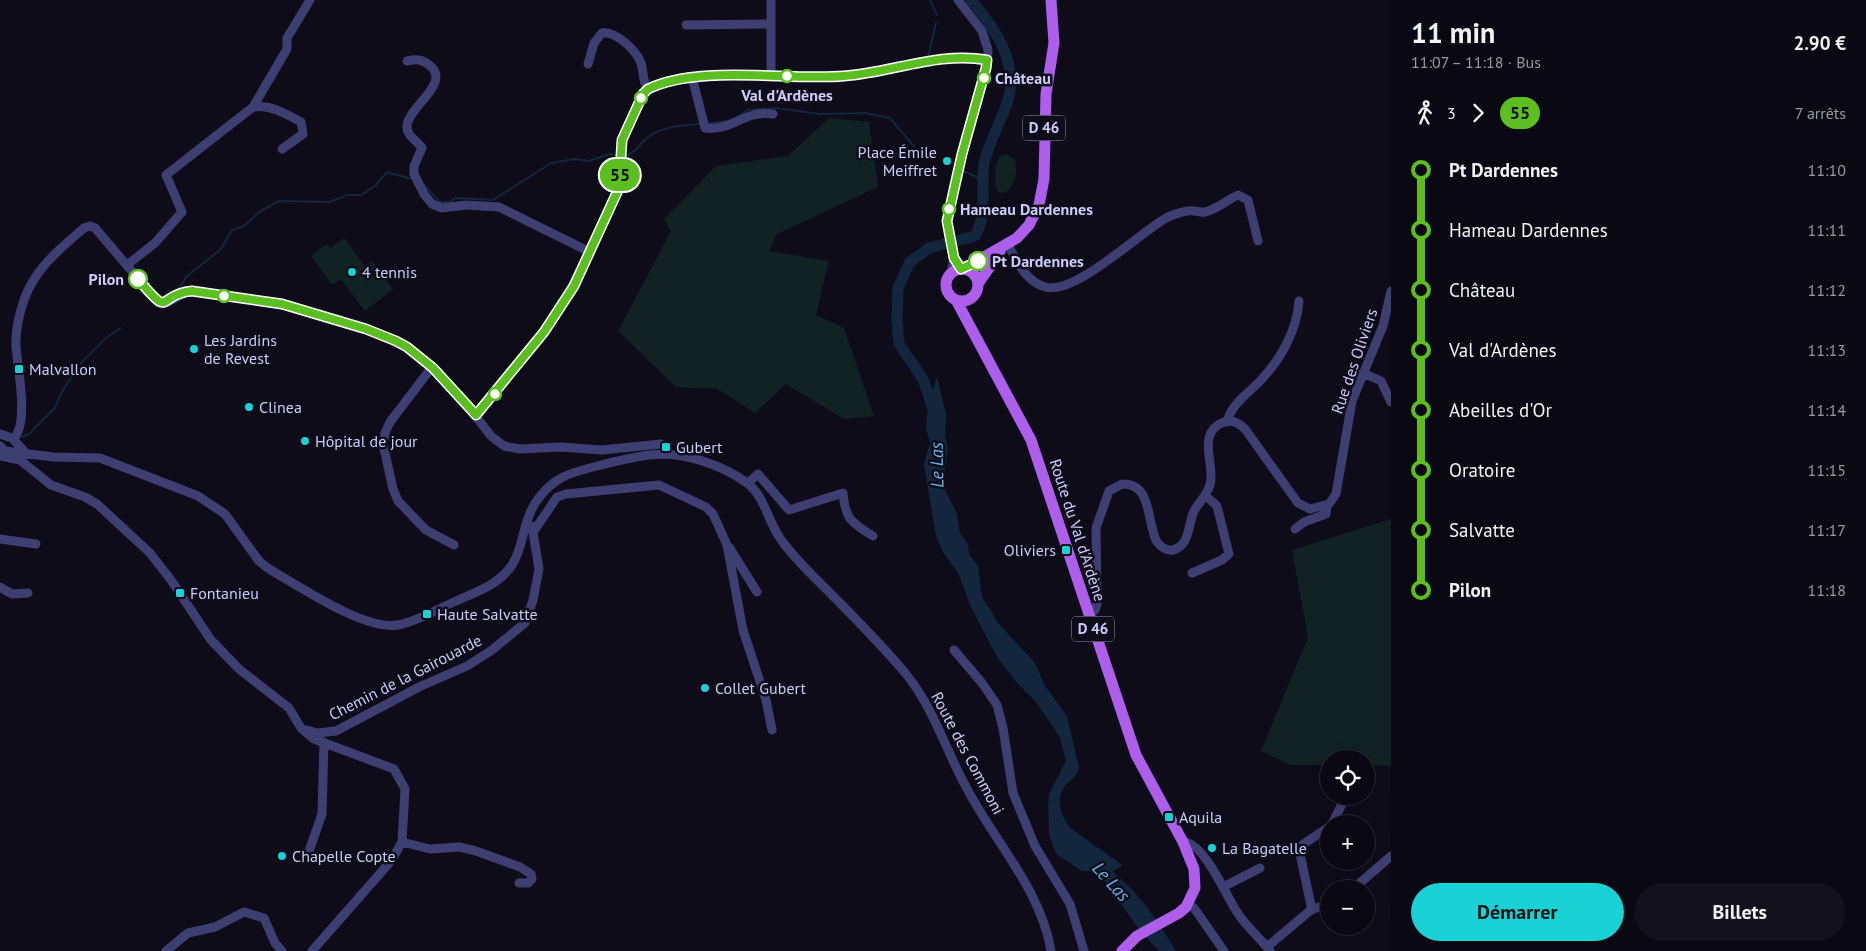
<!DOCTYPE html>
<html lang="fr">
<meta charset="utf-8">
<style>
:root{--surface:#0a0913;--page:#13121c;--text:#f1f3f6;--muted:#999aa0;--line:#2a2a33;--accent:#1ad1d6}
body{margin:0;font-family:"PT Sans",sans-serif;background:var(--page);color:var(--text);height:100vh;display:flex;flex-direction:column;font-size:19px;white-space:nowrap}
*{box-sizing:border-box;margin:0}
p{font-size:16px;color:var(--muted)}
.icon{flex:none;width:28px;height:28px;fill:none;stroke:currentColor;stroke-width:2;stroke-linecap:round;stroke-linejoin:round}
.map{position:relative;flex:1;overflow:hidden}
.side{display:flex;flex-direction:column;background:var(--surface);width:475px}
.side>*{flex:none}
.badge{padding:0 10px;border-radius:16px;font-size:18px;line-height:32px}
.fabs{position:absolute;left:1320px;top:750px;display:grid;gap:10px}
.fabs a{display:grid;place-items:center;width:55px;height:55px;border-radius:50%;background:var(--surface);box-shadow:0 2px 12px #0003,0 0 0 1px var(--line);font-size:25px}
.map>.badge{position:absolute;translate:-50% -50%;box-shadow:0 0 0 2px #fff}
.legs{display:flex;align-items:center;gap:8px;height:55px;padding:0 20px;font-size:16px}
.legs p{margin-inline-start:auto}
.overview{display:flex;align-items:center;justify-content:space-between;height:85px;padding:0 20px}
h1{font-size:28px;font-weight:800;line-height:38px}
.action{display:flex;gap:10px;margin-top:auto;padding:10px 20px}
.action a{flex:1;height:58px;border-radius:30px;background:var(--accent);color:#111;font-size:20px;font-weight:800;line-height:58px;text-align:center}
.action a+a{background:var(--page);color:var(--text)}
ul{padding:0 20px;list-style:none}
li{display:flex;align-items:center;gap:18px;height:60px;font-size:19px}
li i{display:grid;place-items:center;width:8px;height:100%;margin:0 6px;background:currentColor}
li i::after{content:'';width:12px;height:12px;margin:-6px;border:4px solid;border-radius:50%;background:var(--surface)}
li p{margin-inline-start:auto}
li:first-child i{background:linear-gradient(#0000 50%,currentColor 0)}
li:last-child i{background:linear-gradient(currentColor 50%,#0000 0)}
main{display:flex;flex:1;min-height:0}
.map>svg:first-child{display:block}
</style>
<main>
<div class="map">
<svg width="1391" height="951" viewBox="0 0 1391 951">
<rect width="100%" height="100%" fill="#0e0c19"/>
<!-- green -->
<path fill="#102221" d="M829,118L869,122L878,187L777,234L769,251L829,261L816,315L844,328L874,416L844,419L786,384L755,413L718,389L676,387L618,331L671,231L664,219L716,166L788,156Z
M1007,154L1015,160C1018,173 1015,188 1003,193L998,192C994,182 994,165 1000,156Z
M344,238L365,266L372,261L393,289L365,311L341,279L332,285L311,256L326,244L330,248Z
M1391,519V766L1366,765V759H1329V765H1290L1261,751L1308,637L1292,550Z"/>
<!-- water -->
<path fill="#12263d" d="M937,377L946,414L945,436L948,449L944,475L946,492L957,514L960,533L968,544L969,554L978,566L982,597L999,624L1035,663L1045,686L1067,716L1079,768C1077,777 1070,780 1065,786C1055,798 1061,815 1069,827L1122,865L1113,872C1139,892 1159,923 1176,951H1159L1138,928L1118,900L1119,893L1096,874L1091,871H1082L1056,854L1049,834L1048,806L1049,794L1066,761L1060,737L1036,702L1017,683L997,657L971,607L958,573L943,552L936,536L924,464L930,443L926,429L928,405Z"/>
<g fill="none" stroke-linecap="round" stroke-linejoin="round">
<!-- stream -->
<path stroke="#12263d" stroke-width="2" d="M930,0L937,15
M928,57L936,23
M735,118L748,110L776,108L820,114L865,113L890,118L924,158
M706,124L726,121
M624,156C634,155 640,143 648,137C664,126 682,125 701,124
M961,170L984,180
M423,184L440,202H450L455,198L493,200L551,163L574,159L589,161L610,154L619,156
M178,289L187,276L221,249L232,230L244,226L259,212L279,201L330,202L347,195H361L375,186L387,172L412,179
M22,437L29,434L54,409L63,390L81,363L107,337L121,328"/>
<!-- river -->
<path stroke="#12263d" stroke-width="11" d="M935,415L923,379L899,344L897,321L898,288L910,262L929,248L975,236C988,214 980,188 984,164C989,141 1001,122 1008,100C1019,62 994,27 971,0"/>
<!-- minor -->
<path stroke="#3d3f73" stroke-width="9" d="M958,0L982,31L988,50L987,68L961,157L947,221L954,257L961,269
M686,25L771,24
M407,61C416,59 422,59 429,65C453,82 408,107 407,126C406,136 417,140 422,148L414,166V174L424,194L432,204L442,208L466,205L499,207L590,252
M588,64L594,43L602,33C616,31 636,50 641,63C644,72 642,81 648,89
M771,76V0
M692,77L705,128C734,131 743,110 773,114
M253,107C270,104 286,114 301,122L303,134L282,149
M1008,245C1017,261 1025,281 1045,287C1075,296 1141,231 1168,217C1175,214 1186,210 1194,211C1198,211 1200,213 1205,212C1217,209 1227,200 1238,195L1248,200L1258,241
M127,265L155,243L182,212L166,175L253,107L287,49V38L310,0
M951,274L954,257
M432,367L390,422L385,433L383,444L393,489L398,501L426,530L454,545
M1363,373L1381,381L1391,402
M476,415L524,358L565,301L617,193L620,178L622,140L643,94L648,89C699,64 787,81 844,76C891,72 939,51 987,60
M1227,422C1231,404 1250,392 1261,380C1281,359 1297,330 1299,301
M0,434L12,438L25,452
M13,439C30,424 17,366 16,346C15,330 19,315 24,300C35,268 60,249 84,228L90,226L95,228L159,303C171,305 180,292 192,291L282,305L365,329L396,341L407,347L433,368L460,396L491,436L504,446L520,449L560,447L602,450L661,444L666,447L669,454
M0,446L5,451L53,457L100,458L198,496L225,514L259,561L269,569C299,586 365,631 398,625C418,621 438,609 456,601C476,592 500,584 512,565C522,550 522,532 529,516C534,501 547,486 561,478C575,470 632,457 650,455C681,451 721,464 747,483C765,496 768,523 782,541C795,559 812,575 828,591C855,618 882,645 906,674C933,707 945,748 965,785C993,840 1041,889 1051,951
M1,456L20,460L51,485L85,497L97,504L150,553L171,580L211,640L239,669L289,708L301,728L314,739L394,769L405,789L402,842L391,861L312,951
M748,483L758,474L789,510L843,493C845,519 852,523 873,536
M1295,529L1304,522L1326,514L1327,505
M534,531L557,497L566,494L659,485L706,507L713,514L727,545L743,630L766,700L772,730
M0,539L36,544
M729,547L757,592
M1192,573L1222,560L1229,554L1217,506L1205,495
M0,587L12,594L28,593
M1088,614L1095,610L1097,604L1096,528L1109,491L1122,484C1153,483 1146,522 1157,542C1161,547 1166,551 1173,550C1190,546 1188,524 1194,511C1199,502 1207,495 1210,485C1216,464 1195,433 1224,422C1232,419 1239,423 1245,429L1298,503L1310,509L1329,504L1336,494L1352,401L1383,326L1391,291
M954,650L982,683L997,705L1003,728L1013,793L1035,846L1070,904L1084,951
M307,730L317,733L336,731L419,687L467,666L492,650L525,623L533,600L539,569L532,526
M1332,824L1346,796
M402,842L430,849L459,847L476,851L520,867L531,874L532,879L528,883H519
M1183,842C1205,842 1227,899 1239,915C1248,928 1260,938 1270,951
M308,854L322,814L324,742
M1223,887L1260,868
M1353,889L1391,856
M1188,904L1194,908L1224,951
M1312,910L1299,849L1302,845L1329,827
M1267,947L1312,909L1329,905
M166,951L188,933L215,927L244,912L264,918L275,943L282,951"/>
<!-- major -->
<path stroke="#ad5fec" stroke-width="11" d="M963,269L1017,238L1029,225L1039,205L1044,179L1046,94L1054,43L1051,0
M946 285a16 16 0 1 1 32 0a16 16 0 1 1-32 0Z
M978,284L1000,252
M956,300L1031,440L1136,755L1183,842L1194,869L1195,888L1186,907L1179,913L1137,936L1122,951"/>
</g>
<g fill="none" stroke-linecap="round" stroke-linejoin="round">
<defs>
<path id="line-1" d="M138,279C173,321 156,294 192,291L282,304L366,329L396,341L407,347L433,368L476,415L544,332L574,286L619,188L622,140L643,94L648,89C699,64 787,81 844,76C891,73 939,51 987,60L986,68L962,154L947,221L954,258L961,269L978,261"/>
</defs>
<!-- line-1 casing -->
<use href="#line-1" stroke="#fff" stroke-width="11"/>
<!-- line-1 -->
<use href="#line-1" stroke="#5bbf21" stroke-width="8"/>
</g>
<!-- markers -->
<g fill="#fff" stroke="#5bbf21" stroke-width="2.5">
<circle cx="787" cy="76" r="6"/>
<circle cx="984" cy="78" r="6"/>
<circle cx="641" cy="98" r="6"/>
<circle cx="949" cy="209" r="6"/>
<circle cx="978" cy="261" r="9"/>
<circle cx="138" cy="279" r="9"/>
<circle cx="224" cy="296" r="6"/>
<circle cx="495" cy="394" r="6"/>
</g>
<g fill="#1ad1d6" stroke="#0e0c19" stroke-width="2">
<circle cx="947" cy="161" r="5"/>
<circle cx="352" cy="272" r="5"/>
<circle cx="194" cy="349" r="5"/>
<rect x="14" y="364" width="10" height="10" rx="2.5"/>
<circle cx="249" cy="407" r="5"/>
<circle cx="305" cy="441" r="5"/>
<rect x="661" y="442" width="10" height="10" rx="2.5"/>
<rect x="1061" y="545" width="10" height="10" rx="2.5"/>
<rect x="175" y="588" width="10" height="10" rx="2.5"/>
<rect x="422" y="609" width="10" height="10" rx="2.5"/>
<circle cx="705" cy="688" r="5"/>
<rect x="1164" y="812" width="10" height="10" rx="2.5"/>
<circle cx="1212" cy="848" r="5"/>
<circle cx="282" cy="856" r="5"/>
</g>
<g text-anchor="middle" stroke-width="5" stroke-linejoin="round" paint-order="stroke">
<!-- shield labels -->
<g fill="#0e0c19" stroke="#9492b6" stroke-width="1">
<rect x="1023" y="115.5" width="42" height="25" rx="4"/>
<rect x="1072" y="616.5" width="42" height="25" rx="4"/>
</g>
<g font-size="15" font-weight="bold" fill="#cdcbf9">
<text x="1044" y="133">D 46</text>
<text x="1093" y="634">D 46</text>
</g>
<!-- stop labels -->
<g font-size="16" font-weight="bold" fill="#cdcbf9" stroke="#0e0c19" text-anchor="start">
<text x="995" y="84">Château</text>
<text x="787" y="101" text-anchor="middle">Val d'Ardènes</text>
<text x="960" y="215">Hameau Dardennes</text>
<text x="992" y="267">Pt Dardennes</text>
<text x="124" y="285" text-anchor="end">Pilon</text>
</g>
<!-- poi labels -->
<g font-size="16" fill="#cdcbf9" stroke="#0e0c19" text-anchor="start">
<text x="937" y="158" text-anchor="end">Place Émile<tspan x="937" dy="18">Meiffret</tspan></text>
<text x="362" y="278">4 tennis</text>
<text x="204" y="346">Les Jardins<tspan x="204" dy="18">de Revest</tspan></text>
<text x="29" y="375">Malvallon</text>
<text x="259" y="413">Clinea</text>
<text x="315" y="447">Hôpital de jour</text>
<text x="676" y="453">Gubert</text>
<text x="1056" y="556" text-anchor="end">Oliviers</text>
<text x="190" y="599">Fontanieu</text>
<text x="437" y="620">Haute Salvatte</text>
<text x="715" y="694">Collet Gubert</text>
<text x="1179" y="823">Aquila</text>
<text x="1222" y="854">La Bagatelle</text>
<text x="292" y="862">Chapelle Copte</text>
</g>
<!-- street labels -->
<g font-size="16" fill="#cdcbf9" stroke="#0e0c19">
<text transform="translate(1354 361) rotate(-71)" y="6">Rue des Oliviers</text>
<text transform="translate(1078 530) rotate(72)" y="6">Route du Val d'Ardène</text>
<text transform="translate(405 677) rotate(-27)" y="6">Chemin de la Gairouarde</text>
<text transform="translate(968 753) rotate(62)" y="6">Route des Commoni</text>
</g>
<!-- water labels -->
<g font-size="18" font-style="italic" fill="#65b7ed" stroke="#0e0c19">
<text transform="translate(937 465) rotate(-91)" y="6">Le Las</text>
<text transform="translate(1111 882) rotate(48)" y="6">Le Las</text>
</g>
</g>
</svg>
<div class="fabs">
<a><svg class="icon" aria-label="locate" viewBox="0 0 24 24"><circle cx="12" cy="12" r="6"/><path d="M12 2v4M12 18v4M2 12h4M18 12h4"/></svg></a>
<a>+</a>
<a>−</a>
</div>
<b class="badge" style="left:620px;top:175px;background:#5bbf21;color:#111">55</b>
</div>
<section class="side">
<div class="overview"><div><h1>11 min</h1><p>11:07 – 11:18 · Bus</p></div><b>2.90 €</b></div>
<div class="legs"><svg class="icon" aria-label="walk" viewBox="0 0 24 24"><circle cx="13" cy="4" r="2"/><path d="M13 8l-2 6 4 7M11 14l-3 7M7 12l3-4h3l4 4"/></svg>3<svg class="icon" aria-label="forward" viewBox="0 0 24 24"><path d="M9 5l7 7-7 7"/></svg><b class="badge" style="background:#5bbf21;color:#111">55</b><p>7 arrêts</p></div>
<ul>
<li><i style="color:#5bbf21"></i><b>Pt Dardennes</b><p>11:10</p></li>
<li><i style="color:#5bbf21"></i><span>Hameau Dardennes</span><p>11:11</p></li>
<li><i style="color:#5bbf21"></i><span>Château</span><p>11:12</p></li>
<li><i style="color:#5bbf21"></i><span>Val d'Ardènes</span><p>11:13</p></li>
<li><i style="color:#5bbf21"></i><span>Abeilles d'Or</span><p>11:14</p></li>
<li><i style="color:#5bbf21"></i><span>Oratoire</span><p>11:15</p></li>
<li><i style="color:#5bbf21"></i><span>Salvatte</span><p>11:17</p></li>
<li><i style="color:#5bbf21"></i><b>Pilon</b><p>11:18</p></li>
</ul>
<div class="action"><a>Démarrer</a><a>Billets</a></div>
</section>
</main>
